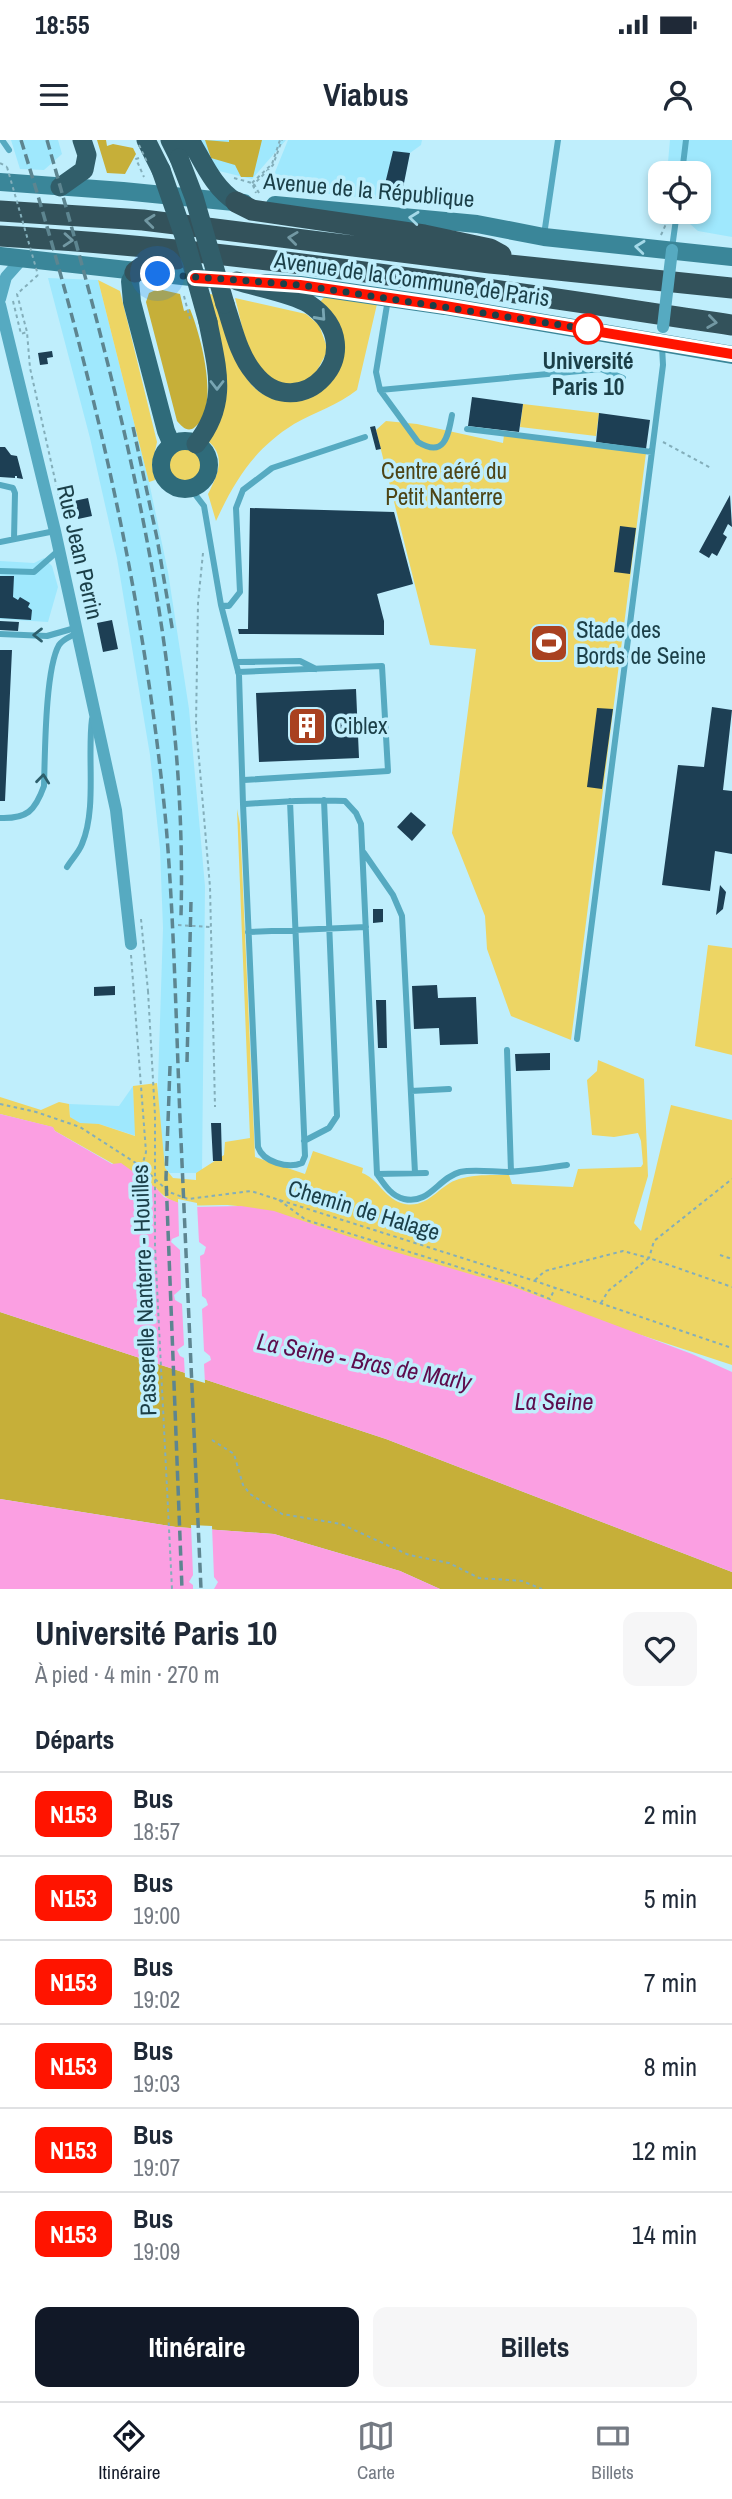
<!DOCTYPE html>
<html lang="fr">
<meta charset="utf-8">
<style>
:root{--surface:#fff;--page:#f6f6f7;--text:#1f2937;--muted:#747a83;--line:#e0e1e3;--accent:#111827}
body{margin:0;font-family:"Archivo Narrow",sans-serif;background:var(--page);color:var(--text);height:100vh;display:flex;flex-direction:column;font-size:26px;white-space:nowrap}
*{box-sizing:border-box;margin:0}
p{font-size:23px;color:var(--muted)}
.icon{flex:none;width:38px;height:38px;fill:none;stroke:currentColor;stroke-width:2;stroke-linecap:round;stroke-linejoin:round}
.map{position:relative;height:1449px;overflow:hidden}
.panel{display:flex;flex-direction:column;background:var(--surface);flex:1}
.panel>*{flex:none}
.badge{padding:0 14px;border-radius:10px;font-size:24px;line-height:46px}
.controls{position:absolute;left:648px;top:21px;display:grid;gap:14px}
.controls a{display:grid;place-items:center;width:63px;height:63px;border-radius:14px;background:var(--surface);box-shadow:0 4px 10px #0003;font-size:35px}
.you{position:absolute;width:35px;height:35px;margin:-18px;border:5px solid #fff;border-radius:50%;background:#1a73e8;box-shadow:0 0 0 10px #1a73e833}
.map>.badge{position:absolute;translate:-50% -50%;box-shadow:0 0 0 4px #fff}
h2{padding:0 35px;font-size:26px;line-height:63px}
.round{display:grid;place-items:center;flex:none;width:74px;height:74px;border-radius:14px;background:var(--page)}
.headline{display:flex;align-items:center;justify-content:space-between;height:119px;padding:0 35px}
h1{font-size:33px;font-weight:700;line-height:52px}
.primary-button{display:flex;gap:14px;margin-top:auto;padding:14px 35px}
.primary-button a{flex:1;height:80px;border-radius:14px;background:var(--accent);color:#fff;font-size:28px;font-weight:700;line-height:80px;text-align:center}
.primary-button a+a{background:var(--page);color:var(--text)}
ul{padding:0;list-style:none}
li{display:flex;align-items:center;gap:21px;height:84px;padding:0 35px;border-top:2px solid var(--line)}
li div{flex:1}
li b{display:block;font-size:26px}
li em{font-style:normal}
li .badge{min-width:77px;font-weight:700;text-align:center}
.status{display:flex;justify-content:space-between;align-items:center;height:49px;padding:0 35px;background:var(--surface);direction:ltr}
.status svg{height:19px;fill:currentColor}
header{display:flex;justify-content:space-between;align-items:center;height:91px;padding:0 35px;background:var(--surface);font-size:32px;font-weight:700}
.dock{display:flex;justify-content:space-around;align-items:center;height:98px;border-top:2px solid var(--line);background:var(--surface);font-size:19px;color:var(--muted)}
.dock a{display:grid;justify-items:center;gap:4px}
.dock .selected{color:var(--accent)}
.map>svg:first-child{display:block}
</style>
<div class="status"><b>18:55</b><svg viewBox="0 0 49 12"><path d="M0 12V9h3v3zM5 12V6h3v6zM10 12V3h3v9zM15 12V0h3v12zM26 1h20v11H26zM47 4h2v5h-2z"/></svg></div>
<header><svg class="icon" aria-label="menu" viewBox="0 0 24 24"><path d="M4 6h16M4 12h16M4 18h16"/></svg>Viabus<svg class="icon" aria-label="person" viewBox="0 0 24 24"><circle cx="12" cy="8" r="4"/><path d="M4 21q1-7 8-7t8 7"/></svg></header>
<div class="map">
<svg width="732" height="1449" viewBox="0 0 732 1449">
<rect width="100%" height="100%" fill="#bfeefc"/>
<!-- built -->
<path fill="#9fe8fd" d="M11,0H58L62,14L44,30L20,29Z
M199,0H286L252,39L219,31Z
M288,0H422L421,5L410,13L400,62L269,47Z
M670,0H732V97L698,91L690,84L662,81V72H698V33H667Z
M48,138L98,140L149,342L168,432L189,569L205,746L202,1033H158L157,973L163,788L160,709L150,615L117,418L90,298Z
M44,418L52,426L58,447L48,482L0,479V421L34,423Z
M133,946L136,996L99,984H80L70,977L69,964L119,966Z"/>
<!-- green -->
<path fill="#edd564" d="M98,140L120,151L157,302L152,325L155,340L149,342Z
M205,153L215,155C225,183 235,236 261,253C272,260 285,260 298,260L344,205L337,181L319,163L326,155L377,164L357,250C338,265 315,272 294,284C254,309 235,340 216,381L208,354C217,336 227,316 208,301L214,284Z
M235,158L306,174L319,185L328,210L313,238C303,241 292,246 281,244C248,237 243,185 235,158Z
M523,264L599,273L596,296L520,287Z
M386,281L417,284L503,303L504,295L646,313L571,900L511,876L487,809L485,776L452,693L476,509L430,505L376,290Z
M168 325a17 17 0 1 1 34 0a17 17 0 1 1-34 0Z
M237,669L240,684L255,1017L305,1034L313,1011L363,1028L362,1033C377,1038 384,1057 401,1063C428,1071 438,1045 459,1039C475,1034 493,1035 509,1035L512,1044L573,1047L578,1029L641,1027L643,1024L641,1001L638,993L614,997L592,995L587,940L597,931L598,920L644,939L648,1036L634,1083L641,1091L671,965L732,980V1225L301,1083C282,1078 263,1071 243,1067C213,1060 179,1076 156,1048L55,991L52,987L0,974V957L41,970L59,962L69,964L70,977L80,983L99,984L135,996L133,946L157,943L165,1028L173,1038L196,1040V1033L224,1015L225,1002L250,998Z
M708,805L732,808V915L695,906Z"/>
<!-- forest -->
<path fill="#c6af39" d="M97,0H106L107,6L113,4L133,8L136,14L125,34L107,33Z
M205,0L229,2V0H262L253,37H241L235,25L211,18Z
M158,149L180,154L184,171L190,169C200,193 221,268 195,287C188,293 182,287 177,281L146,162L149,153Z
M0,1172L386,1299L732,1432V1449H440L400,1431L274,1394L176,1387L0,1359Z"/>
<!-- water -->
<path fill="#fb9fe2" d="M0,974L53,987L55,991L112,1024L121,1023L156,1048L164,1057L179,1063L195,1067L241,1066L274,1071L385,1109L511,1146L692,1214L732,1232V1432L386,1299L0,1172Z
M0,1359L176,1387L274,1394L400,1431L440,1449H0Z"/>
<!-- pier -->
<path fill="#bfeefc" d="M178,1059L197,1063L199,1102L206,1107L204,1114L200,1116L202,1156L206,1159L208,1165L202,1169L204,1211L210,1216L211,1220L204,1224L205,1243L185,1237L184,1218L180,1216L177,1210L184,1205L182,1164L175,1160L174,1155L181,1149L180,1110L171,1102L172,1099L179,1096Z
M191,1385L212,1386L214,1437L218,1442L214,1449H193V1445L189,1442L193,1435Z"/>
<!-- building -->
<path fill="#1d3f54" d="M393,11L410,13L402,53L384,48Z
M52,211L53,217L47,218L48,224L40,225L38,213Z
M472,257L523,264L519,292L468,286Z
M599,273L650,280L646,309L596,302Z
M375,286L381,309L376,310L370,287Z
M0,307H5L11,315L17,316L23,339L17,338V336H15V338L0,337Z
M730,355L732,387L728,384L723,394L727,397L717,416L712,413L709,418L699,412Z
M88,358L92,376L78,379L74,361Z
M250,368L394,372L413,444L377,454L384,481V495L239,494L238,489H248Z
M620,386L636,388L630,434L614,432Z
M0,436H14L13,457L18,460L20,457L30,463L28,467L32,470L31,480L0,478Z
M112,480L118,509L103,512L97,483Z
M0,481L19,482L18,491L0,490Z
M0,510H12L5,661H0Z
M356,549L359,618L259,622L256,553Z
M712,567L732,570L723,650L732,651V714L715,711L710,751L662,745L678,625L704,627Z
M597,568L613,569L602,649L587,647Z
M411,672L426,685L412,701L397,687Z
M720,745L726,752L723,769L716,775Z
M373,769H383V782L373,783Z
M437,845L438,858L476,857L478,904L440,905L439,888L414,889L412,846Z
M115,846V855L94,856V847Z
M376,860H386L387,908H378Z
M550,913V930L516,931L515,914Z
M211,983H221L222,1021H213Z"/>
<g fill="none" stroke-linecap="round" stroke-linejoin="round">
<!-- path -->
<path stroke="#83aeba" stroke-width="2" stroke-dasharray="3.5 3.5" stroke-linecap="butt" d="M139,18L136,19L144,37
M0,23L7,27
M672,33L673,24
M234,38L252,43L256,53
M252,43L272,24L280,0
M259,53L254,44L273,25L282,0
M661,95L666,84
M38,135L17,154L27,192L30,228L60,362
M184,156L190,179
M13,161L21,194L27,192
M663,302L711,328
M203,413L198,463L196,584L210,747L215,967
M141,779L148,851
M178,785L210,787
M131,815L146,1012L142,1026
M0,964L36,972L80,987L142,1027L169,1052L188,1059L251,1051L535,1141L732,1208
M279,1060L306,1080L510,1143L550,1159L555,1148
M720,1115L732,1119
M535,1140L545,1131L623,1111L649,1118L654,1101L732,1039
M601,1163L608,1151L649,1118L732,1147
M212,1300L234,1314L243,1345L250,1354L282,1374L341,1384L409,1415L449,1423L479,1438L522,1441L542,1449"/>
<!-- service -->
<path stroke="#56aac1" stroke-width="6" d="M2,0L9,10
M682,33L686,0
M544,95L558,0
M672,108L677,72
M388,159L376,232L380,250L418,302C444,318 448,297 452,275
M380,250L601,229L623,238
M467,289L652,312
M0,345L13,348L15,353L14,399
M191,349L204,366L221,465L239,535L243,664
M0,402L55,391
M0,431L34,432L59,410
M221,465L229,466L240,452L236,368L243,350L272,328L365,297
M0,494L47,496L75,488
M236,522L300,521L316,529
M238,532L382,526L388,631L244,640
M290,661L305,1016L302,1023C288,1029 263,1022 258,1007L243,664C277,662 311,659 345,661L356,673L361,684L377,1034C384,1044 391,1056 404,1059C429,1065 438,1038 460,1032C474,1029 493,1032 508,1032C528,1031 547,1028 567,1025
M0,678C27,679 35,671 44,646C45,616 45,529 59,505C63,499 70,497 77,493
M364,713L393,755L402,776L415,1033
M67,727C72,719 79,712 82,704C97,669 87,616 92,579
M248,792L366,787
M577,899L663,225L662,206
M507,910L511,1032
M411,951L449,949
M304,1001L329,988L337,976L324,660
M377,1034L426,1033"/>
<!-- minor -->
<path stroke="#56aac1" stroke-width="12" d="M0,159L6,137L22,119
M0,165L55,391L116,670L131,804"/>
<!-- secondary -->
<path stroke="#3a8699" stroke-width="18" d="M0,42L123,51L244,63
M275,65L477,84L544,97L732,117
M0,116L209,139
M265,143L300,145L445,166L732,215"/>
<!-- primary -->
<path stroke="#2f6b7a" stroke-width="18" d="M135,132L130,141L132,162L166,291L172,305
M161 325a24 24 0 1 1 48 0a24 24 0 1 1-48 0Z"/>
<!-- trunk -->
<path stroke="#315e6a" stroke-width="19" d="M146,0L161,30
M170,0L179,18
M190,0C204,23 213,47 236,62
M60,47L84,30L87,15L82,0
M225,164C233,187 238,214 254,233C298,290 377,210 309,164C294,154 256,147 237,141
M196,304C229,263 217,229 208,182"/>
<!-- motorway -->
<path stroke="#33525b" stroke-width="21" d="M236,62L252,70L424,95L490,109L501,115
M0,71L143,80L490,123L732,148
M0,96C246,110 488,149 732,185
M135,132L155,118L177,119"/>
<!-- rail -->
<path stroke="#5d8590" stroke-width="3.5" stroke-dasharray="10 5" stroke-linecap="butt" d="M21,0C90,222 144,451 166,684C174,781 176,880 180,978C187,1135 194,1292 201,1449
M47,0C119,252 188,511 181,776
M133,287L157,398L173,493
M187,922L191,761
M170,926L166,1038L182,1449"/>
<!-- path-bridge -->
<path stroke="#83aeba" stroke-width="2" stroke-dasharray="3.5 3.5" stroke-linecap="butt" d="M139,5L148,24
M7,27L38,135
M148,851L155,975V1107L172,1449"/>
<!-- minor-bridge -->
<path stroke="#56aac1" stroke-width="12" d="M663,187L672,110"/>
<!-- trunk-bridge -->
<path stroke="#315e6a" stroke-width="19" d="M179,18L194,57L225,164
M161,30L184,96L208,182"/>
</g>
<!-- one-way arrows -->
<defs><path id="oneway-chevron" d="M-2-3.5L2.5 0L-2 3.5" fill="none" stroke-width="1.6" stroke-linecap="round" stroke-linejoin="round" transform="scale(1.75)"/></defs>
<g stroke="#a4d9e8">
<use href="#oneway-chevron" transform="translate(414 78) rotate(-174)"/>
<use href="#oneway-chevron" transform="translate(640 107) rotate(-174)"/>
</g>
<g stroke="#7298a3">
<use href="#oneway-chevron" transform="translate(150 81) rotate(-174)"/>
<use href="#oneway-chevron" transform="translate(293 98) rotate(-173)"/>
<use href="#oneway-chevron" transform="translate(68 100) rotate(4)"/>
<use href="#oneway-chevron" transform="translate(712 182) rotate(8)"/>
</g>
<g stroke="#78a6b3">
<use href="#oneway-chevron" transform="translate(321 176) rotate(48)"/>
<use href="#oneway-chevron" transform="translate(217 245) rotate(90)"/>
</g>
<g stroke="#2d5f6c">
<use href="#oneway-chevron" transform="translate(38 495) rotate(-180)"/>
<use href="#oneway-chevron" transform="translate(43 639) rotate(-84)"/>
</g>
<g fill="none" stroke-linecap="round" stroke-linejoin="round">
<defs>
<path id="line" d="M195,138L300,145L445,166L732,214"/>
</defs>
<!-- line casing -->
<use href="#line" stroke="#fff" stroke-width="16"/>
<!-- line -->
<use href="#line" stroke="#ff1400" stroke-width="10"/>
<!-- walk -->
<path stroke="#1b3f48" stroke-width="7" stroke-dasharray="0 12.6" d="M158,134L300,145L593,190L588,189"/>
</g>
<!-- icons -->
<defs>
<symbol id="stadium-square" viewBox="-11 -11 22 22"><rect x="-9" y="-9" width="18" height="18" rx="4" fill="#a94120" stroke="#bfeefc"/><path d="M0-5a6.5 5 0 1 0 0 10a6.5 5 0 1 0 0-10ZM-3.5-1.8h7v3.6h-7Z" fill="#fff"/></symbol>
<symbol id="building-square" viewBox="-11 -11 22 22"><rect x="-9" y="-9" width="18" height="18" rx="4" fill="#a94120" stroke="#bfeefc"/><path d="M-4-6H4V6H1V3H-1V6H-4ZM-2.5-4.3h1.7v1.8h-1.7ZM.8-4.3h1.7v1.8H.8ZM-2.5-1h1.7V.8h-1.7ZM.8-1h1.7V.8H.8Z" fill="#fff"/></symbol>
</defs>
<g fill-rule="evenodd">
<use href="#stadium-square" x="527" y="481" width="44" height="44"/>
<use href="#building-square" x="285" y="564" width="44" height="44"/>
</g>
<!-- markers -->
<circle fill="#fff" stroke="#ff1400" stroke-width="3.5" cx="588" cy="189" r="14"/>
<g text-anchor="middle" stroke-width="7" stroke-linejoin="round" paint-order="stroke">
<!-- street labels -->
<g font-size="23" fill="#1b3f48" stroke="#bfeefc">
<text transform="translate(369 50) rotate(5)" y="8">Avenue de la République</text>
<text transform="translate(412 139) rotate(8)" y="8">Avenue de la Commune de Paris</text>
<text transform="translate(80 412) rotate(77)" y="8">Rue Jean Perrin</text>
<text transform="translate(364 1070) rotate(17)" y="8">Chemin de Halage</text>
<text transform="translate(144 1150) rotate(-92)" y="8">Passerelle Nanterre - Houilles</text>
</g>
<!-- stop labels -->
<g font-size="23" font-weight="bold" fill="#1b3f48" stroke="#bfeefc">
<text x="588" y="229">Université<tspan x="588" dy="26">Paris 10</tspan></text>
</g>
<!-- park labels -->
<g font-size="23" fill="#4d4415" stroke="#bfeefc">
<text x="444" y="339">Centre aéré du<tspan x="444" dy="26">Petit Nanterre</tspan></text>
</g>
<!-- poi labels -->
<g font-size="23" fill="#1b3f48" stroke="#bfeefc" text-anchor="start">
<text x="576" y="498">Stade des<tspan x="576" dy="26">Bords de Seine</tspan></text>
<text x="334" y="594">Ciblex</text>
</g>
<!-- water labels -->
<g font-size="24" font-style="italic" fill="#5d0c4d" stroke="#bfeefc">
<text transform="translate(364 1222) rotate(11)" y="8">La Seine - Bras de Marly</text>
<text x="554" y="1270">La Seine</text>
</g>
</g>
</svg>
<div class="controls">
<a><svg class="icon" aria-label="locate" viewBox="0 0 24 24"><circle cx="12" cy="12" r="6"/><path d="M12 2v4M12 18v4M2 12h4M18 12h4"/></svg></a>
</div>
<div class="you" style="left:158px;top:134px"></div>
</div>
<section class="panel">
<div class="headline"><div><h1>Université Paris 10</h1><p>À pied · 4 min · 270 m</p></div><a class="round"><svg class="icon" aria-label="heart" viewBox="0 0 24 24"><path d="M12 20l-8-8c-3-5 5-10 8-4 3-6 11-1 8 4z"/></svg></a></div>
<h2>Départs</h2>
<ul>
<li><span class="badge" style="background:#ff1400;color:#fff">N153</span><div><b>Bus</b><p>18:57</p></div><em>2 min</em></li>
<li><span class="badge" style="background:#ff1400;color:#fff">N153</span><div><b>Bus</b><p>19:00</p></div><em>5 min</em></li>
<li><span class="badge" style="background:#ff1400;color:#fff">N153</span><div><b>Bus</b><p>19:02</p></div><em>7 min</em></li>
<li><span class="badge" style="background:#ff1400;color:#fff">N153</span><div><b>Bus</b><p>19:03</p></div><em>8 min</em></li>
<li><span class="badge" style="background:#ff1400;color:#fff">N153</span><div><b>Bus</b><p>19:07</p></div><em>12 min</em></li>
<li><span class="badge" style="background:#ff1400;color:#fff">N153</span><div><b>Bus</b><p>19:09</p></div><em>14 min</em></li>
</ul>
<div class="primary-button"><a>Itinéraire</a><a>Billets</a></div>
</section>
<nav class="dock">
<a class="selected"><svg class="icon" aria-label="directions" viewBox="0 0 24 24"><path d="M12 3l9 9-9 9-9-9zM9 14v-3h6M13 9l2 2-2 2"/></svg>Itinéraire</a>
<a><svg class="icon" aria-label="map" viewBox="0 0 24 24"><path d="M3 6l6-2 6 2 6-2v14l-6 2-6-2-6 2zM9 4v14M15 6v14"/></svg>Carte</a>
<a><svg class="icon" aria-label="tickets" viewBox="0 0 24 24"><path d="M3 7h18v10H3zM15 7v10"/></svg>Billets</a>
</nav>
